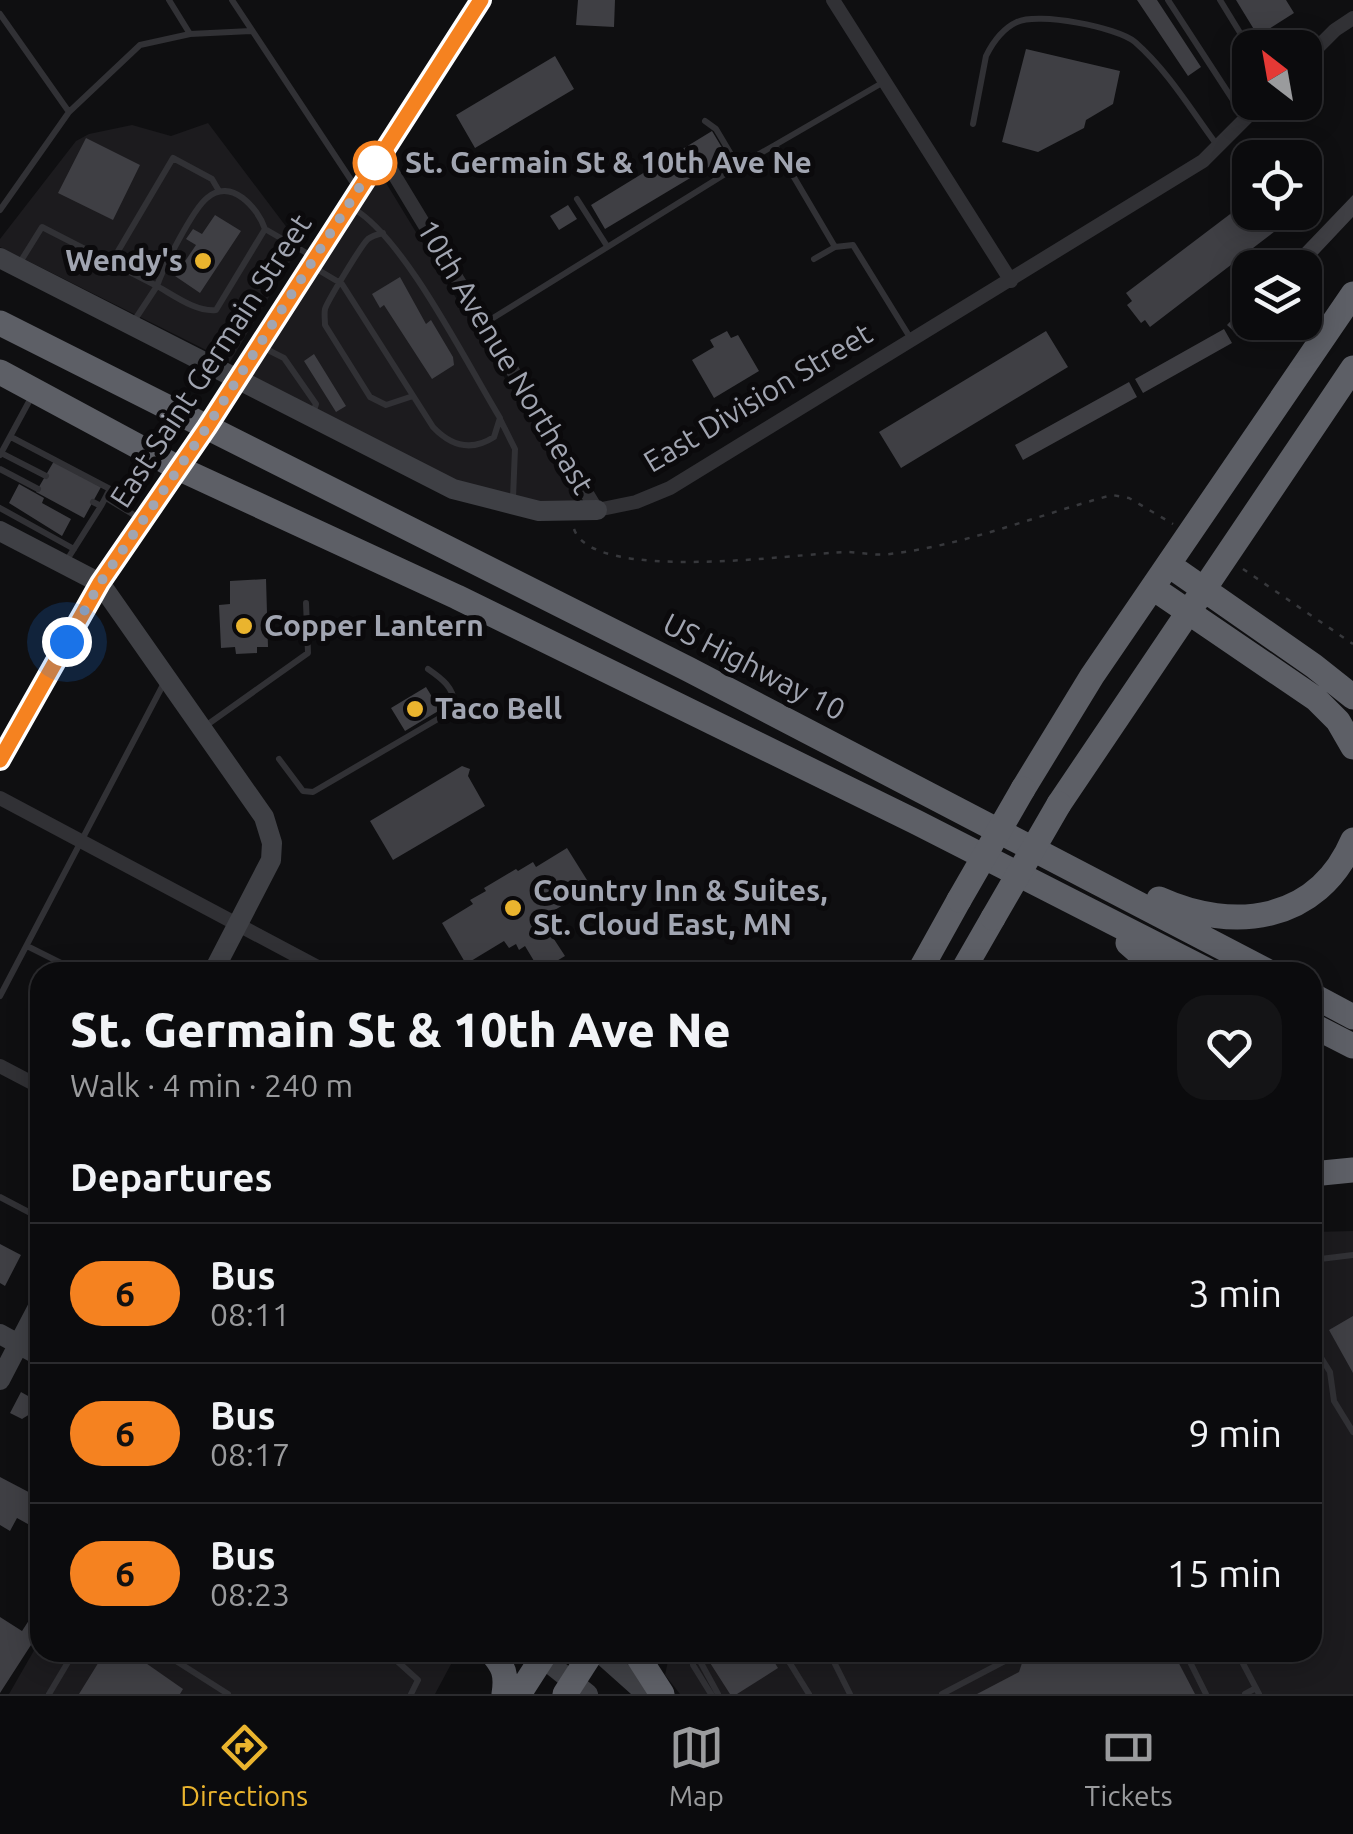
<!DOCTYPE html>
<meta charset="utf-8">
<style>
:root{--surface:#0b0b0d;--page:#141416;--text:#f1f3f6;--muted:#9a9b9d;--line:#2b2b2e;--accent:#eab42e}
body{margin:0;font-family:Ubuntu,sans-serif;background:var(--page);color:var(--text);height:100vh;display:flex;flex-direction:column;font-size:38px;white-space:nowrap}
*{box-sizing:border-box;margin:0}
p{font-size:32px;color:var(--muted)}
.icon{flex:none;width:55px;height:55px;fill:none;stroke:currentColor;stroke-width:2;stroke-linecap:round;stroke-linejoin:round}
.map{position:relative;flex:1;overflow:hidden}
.details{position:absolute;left:30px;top:962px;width:1292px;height:700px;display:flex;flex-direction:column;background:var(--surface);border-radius:30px;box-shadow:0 5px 25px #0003,0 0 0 2px var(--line)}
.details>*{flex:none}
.badge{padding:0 20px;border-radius:32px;font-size:35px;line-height:65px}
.needle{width:65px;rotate:329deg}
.buttons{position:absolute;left:1232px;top:30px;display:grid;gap:20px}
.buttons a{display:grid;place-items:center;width:90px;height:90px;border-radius:20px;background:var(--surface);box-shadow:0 5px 25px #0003,0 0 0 2px var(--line);font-size:50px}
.you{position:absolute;width:50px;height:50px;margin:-25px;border:8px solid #fff;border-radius:50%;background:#1a73e8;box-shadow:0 0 0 15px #1a73e833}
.map>.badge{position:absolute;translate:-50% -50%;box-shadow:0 0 0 5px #fff}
h2{padding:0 40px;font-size:38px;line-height:90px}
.round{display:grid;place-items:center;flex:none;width:105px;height:105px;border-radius:30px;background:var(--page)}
.headline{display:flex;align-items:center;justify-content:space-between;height:170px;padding:0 40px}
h1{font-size:48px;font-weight:800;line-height:75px}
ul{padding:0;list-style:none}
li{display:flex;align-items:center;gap:30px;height:140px;padding:0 40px;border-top:2px solid var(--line)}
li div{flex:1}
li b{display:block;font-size:38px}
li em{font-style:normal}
li .badge{min-width:110px;font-weight:700;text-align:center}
.menu{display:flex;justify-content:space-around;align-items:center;height:140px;border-top:2px solid var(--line);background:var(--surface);font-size:28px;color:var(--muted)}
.menu a{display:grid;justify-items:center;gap:5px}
.menu .selected{color:var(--accent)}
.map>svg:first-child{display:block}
</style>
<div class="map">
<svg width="1353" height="1694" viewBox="0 0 1353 1694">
<rect width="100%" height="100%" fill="#0f0f11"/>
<!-- built -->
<path fill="#1c1b1e" d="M208,123L300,245L230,362L0,247V239L76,141L89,134L132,125L171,136Z
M380,173L580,502L551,504L463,486L252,377Z
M1353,1231V1694H680L665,1675L670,1652H1312L1313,1232Z
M40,1640V1652L457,1653L435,1694H9Z"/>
<!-- building -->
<path fill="#3f3f44" d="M578,0H615L614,27L576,25Z
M1137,0H1157L1201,67L1188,76Z
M1236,0H1286L1294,13L1258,36Z
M1026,49L1120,71L1113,104L1086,120L1084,128L1038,152L1002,142Z
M555,56L574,89L475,148L456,115Z
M712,131L727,156L605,229L591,205Z
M86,138L140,165L113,220L58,193Z
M1353,195V217L1305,268H1283Z
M1250,199V212H1300L1150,327L1145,320L1141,323L1127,305L1132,301L1126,293Z
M568,205L577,219L559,230L550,216Z
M215,215L241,231L200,293L175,276L196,245L186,239L193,229L202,234Z
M400,277L426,324L431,320L453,357L454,365L432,379L384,305L380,308L372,294Z
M1250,301V324L1239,336L1227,325Z
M1224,329L1232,343L1143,393L1135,379Z
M727,331L731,338L738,335L759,371L714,398L692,360L714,347L710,340Z
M1046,331L1068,367L901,468L879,432Z
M314,354L346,406L336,412L304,361Z
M1129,382L1137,397L1023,460L1015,445Z
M54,461L101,487L84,518L36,492Z
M19,484L44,498L42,503L71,519L62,536L9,503Z
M266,579L268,647H257V653L236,654L235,647L221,648L219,605L230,604V581Z
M426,687L440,710L405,731L391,708Z
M462,766L470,769L468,776L485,806L393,860L370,821Z
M567,848L592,888L553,911L557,918L550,922L554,930L550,933L565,956L540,971L525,946L519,950L516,944L509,948L504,941L466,964L442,923L473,904L470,900L486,891L484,888L516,869L518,871L533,862L536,867Z
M0,1244L21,1255L5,1286L0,1283Z
M1353,1316V1373L1329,1330Z
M21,1392L37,1401L30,1414L22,1419L10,1413Z
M0,1477L40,1498V1518L35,1528L17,1518L10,1531L0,1525Z
M35,1611L40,1614V1631L0,1693V1617L22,1631Z
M105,1652H130L183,1689L180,1694H79Z
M709,1652H768L778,1668L737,1694H730L705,1655Z
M1043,1652L1052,1656L1058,1652H1173L1195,1694H977L1019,1672L1022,1663Z"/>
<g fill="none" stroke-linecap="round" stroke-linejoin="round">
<!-- path -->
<path stroke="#37383c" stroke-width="2.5" stroke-dasharray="5 8" stroke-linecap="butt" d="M574,529C593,584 795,554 845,552C860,552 875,556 890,554C966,545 1038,515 1112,495L1129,498L1173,524
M1243,569L1353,644"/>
<!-- lane -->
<path stroke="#313135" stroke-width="6" d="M169,0L190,34L251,31
M232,0L357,189
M1168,0L1244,117
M1220,0L1250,49
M0,14L69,112
M973,124L986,56C993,42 1002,29 1017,22C1038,12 1117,27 1135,42C1168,71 1191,110 1217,145
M775,145L882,83
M738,166L775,145L835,247L814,259
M577,199L607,246
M0,210L69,112L140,45L190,34
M265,229L216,310C196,312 175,296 157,286C163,268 193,209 207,198C231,177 258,208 265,229L310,255
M383,233C379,234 372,236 368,239C362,244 327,302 325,309C324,314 325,320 325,325L370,397L386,405L413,396
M835,247L853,245L911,339
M111,263L173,158L212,179L219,191
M19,264L42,227L157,286L132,324
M315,268L342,284L433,427C451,446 471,452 494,437L500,418C467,364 405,239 354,209
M485,323L738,166L716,129L705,121
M264,348L284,358L316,404L313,413
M500,419L515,449L513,498
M11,437L110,489L101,506
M1,453L46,476
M0,455L32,396
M0,469L38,489
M106,498L139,518
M0,508L74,549
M65,563L101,506L93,502
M204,727L308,653L306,603
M279,759L303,791L313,792L443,716L454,705C455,688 441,678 428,669
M27,946L79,972
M0,996L164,683
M0,1197L40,1218
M1312,1260L1353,1255
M1312,1343L1330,1372L1334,1401L1353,1432
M162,1652L228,1694
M387,1652L418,1680L411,1694
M693,1652V1665L711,1694
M695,1652L718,1694
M783,1652L809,1694
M829,1652L850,1694
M1185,1652L1206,1694
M1237,1652L1259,1694
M49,1694L74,1652
M942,1694L1022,1652
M1245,1694L1256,1688"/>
<!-- street -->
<path stroke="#313135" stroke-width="14" d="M833,0L1011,281
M1305,60L1335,30L1353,18
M381,153L597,510L636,502L670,488L1203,161L1262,102
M0,798L327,972
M0,1066L40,1087"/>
<!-- secondary -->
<path stroke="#3f4045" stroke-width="20" d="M0,258L453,489L539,511L597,510
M0,531L100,583L264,817L272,843L271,860L213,972
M0,760L100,583L207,427L481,0
M0,1334L40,1356
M0,1380L40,1303
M535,1652L588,1694
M599,1652L646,1694"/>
<!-- highway -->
<path stroke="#5d5f66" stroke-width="25" d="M0,323L688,669L1269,972
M0,372L178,468L457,597L916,822L1210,972
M1169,565L1314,666L1353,697
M1153,588L1316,699L1338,721L1353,747
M1023,789L1092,676L1353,294
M1059,804L1353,368
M1159,899C1234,933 1318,922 1353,840
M1128,943L1161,972
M919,972L959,900
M962,972L993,918
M1312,995L1353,1017
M1312,1025L1353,1046
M1312,1174L1353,1170
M491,1652C504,1666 507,1675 504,1694
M635,1652L662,1694
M519,1694L546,1652
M565,1694L592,1652"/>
<!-- highway-bridge -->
<path stroke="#5d5f66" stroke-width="25" d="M959,900L1023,789
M993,918L1059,804"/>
</g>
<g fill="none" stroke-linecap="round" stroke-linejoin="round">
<defs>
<path id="line" d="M0,760L100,583L207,427L481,0"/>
</defs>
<!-- line casing -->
<use href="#line" stroke="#fff" stroke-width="22"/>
<!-- line -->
<use href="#line" stroke="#f58220" stroke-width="15"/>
<!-- walk -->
<path stroke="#a1a5b1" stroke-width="10" stroke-dasharray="0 18" d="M67,642L100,583L207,427L375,163"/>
</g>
<!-- markers -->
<circle fill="#fff" stroke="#f58220" stroke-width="5" cx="375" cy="163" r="20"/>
<g fill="#eab42e" stroke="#0b0a0c" stroke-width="4">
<circle cx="203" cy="261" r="10"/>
<circle cx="244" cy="626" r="10"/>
<circle cx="415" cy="709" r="10"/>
<circle cx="513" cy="908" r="10"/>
</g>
<g text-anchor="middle" stroke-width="10" stroke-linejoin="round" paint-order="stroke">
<!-- stop labels -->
<g font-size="30" font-weight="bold" fill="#a1a5b1" stroke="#0b0a0c" text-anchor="start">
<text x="405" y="173">St. Germain St &amp; 10th Ave Ne</text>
</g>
<!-- poi labels -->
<g font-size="30" font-weight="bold" fill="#a1a5b1" stroke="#0b0a0c" text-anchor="start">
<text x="183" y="271" text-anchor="end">Wendy's</text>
<text x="264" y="636">Copper Lantern</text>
<text x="435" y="719">Taco Bell</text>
<text x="533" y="901">Country Inn &amp; Suites,<tspan x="533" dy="34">St. Cloud East, MN</tspan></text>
</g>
<!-- street labels -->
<g font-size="30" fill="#a1a5b1" stroke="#0b0a0c">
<text transform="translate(505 357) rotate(59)" y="10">10th Avenue Northeast</text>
<text transform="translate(211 361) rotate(-57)" y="10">East Saint Germain Street</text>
<text transform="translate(758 398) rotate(-31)" y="10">East Division Street</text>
<text transform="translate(754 667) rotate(27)" y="10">US Highway 10</text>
</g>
</g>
</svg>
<div class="buttons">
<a><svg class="needle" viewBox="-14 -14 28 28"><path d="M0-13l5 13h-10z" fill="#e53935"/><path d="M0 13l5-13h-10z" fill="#9a9b9d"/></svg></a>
<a><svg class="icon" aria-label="locate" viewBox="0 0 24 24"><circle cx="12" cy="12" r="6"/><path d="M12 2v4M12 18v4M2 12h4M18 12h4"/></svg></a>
<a><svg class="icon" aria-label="layers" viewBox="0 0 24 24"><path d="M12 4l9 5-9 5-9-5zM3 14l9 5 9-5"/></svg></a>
</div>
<div class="you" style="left:67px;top:642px"></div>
<section class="details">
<div class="headline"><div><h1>St. Germain St &amp; 10th Ave Ne</h1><p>Walk · 4 min · 240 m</p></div><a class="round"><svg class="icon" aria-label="heart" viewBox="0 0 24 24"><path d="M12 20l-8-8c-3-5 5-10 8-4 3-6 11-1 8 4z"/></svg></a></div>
<h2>Departures</h2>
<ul>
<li><span class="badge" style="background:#f58220;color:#111">6</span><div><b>Bus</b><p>08:11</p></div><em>3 min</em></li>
<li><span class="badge" style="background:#f58220;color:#111">6</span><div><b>Bus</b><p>08:17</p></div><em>9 min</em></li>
<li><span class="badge" style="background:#f58220;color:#111">6</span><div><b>Bus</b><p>08:23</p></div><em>15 min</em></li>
</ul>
</section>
</div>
<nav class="menu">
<a class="selected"><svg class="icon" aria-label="directions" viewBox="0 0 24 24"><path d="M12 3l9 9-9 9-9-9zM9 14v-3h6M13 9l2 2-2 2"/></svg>Directions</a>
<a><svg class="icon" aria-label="map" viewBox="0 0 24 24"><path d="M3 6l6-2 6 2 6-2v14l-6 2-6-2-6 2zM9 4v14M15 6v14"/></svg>Map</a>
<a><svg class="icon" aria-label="tickets" viewBox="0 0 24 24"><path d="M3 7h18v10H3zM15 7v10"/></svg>Tickets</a>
</nav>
